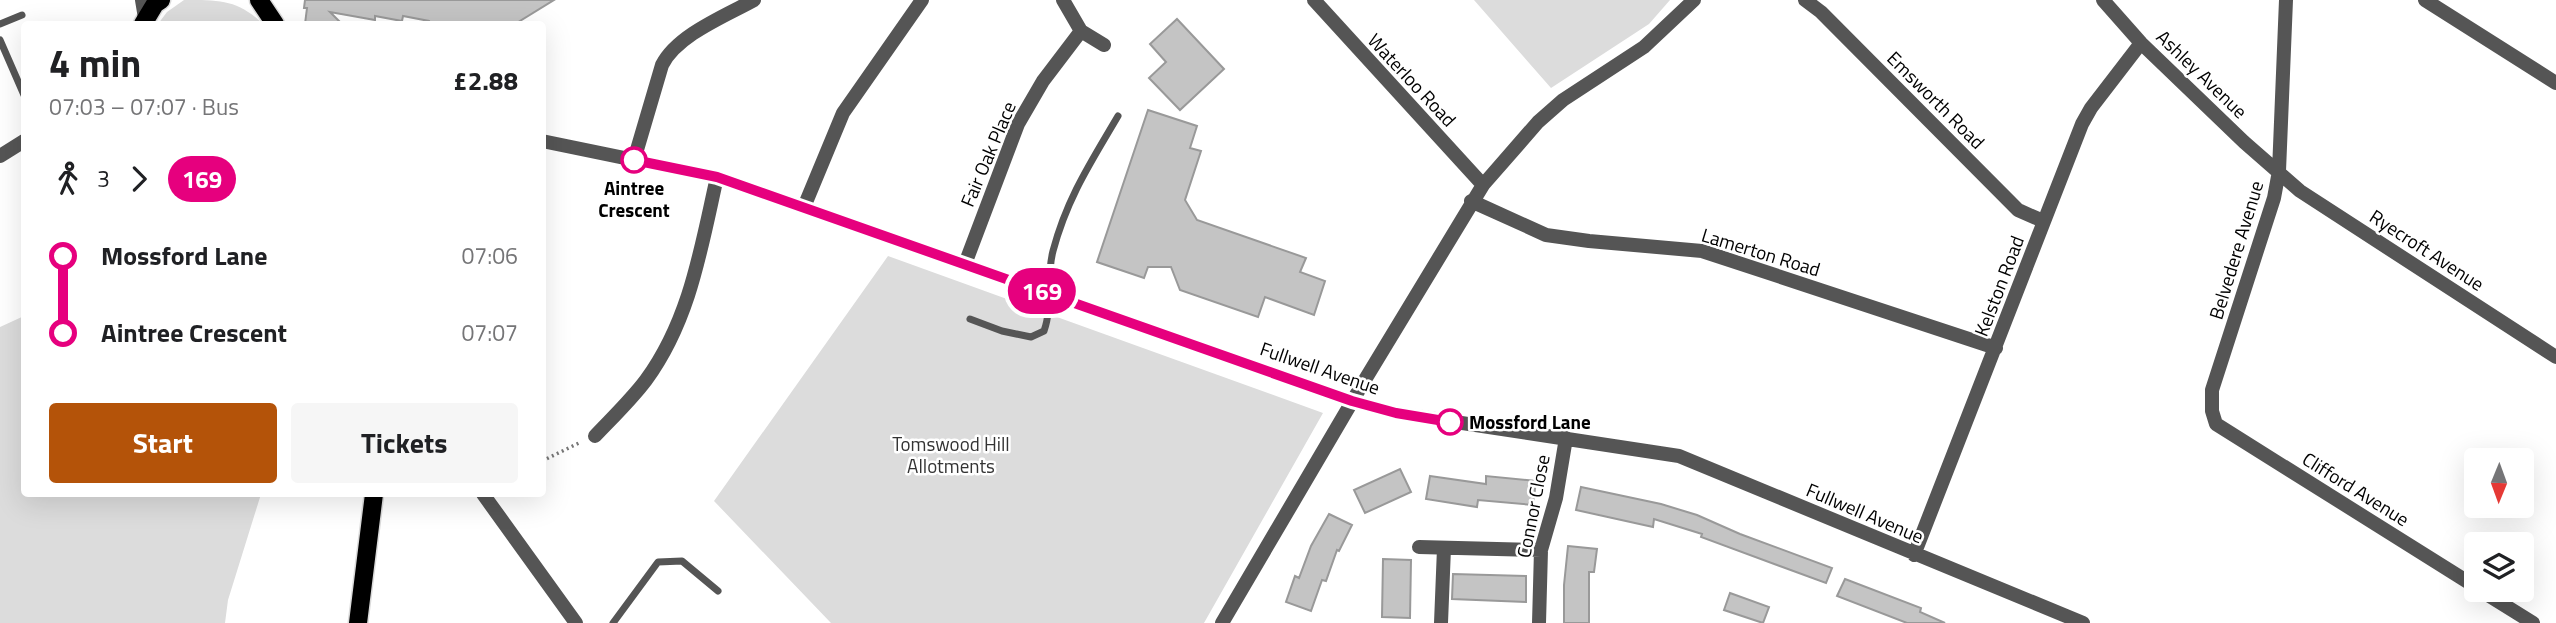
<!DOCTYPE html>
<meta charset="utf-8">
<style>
:root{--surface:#fff;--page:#f6f6f6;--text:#202124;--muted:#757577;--accent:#b45309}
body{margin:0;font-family:"Titillium Web",sans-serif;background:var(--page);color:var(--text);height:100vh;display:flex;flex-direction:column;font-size:26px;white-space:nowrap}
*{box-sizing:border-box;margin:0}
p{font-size:23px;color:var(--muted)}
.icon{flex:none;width:38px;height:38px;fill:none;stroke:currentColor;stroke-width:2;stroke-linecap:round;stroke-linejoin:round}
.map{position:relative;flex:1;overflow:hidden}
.side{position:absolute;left:21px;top:21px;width:525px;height:476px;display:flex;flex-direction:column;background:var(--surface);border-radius:7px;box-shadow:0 7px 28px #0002}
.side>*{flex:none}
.badge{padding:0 14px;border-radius:23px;font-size:24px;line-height:46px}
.needle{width:46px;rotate:181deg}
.buttons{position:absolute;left:2464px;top:448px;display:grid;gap:14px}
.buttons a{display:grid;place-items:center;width:70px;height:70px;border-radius:7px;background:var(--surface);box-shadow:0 7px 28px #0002;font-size:35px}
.map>.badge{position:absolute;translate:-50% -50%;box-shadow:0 0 0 4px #fff}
.legs{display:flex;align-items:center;gap:10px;height:77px;padding:0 28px;font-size:23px}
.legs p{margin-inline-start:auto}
.summary{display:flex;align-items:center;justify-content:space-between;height:119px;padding:0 28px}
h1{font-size:38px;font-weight:700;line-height:52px}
.action{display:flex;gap:14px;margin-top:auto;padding:14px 28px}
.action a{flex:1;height:80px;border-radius:7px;background:var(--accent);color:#fff;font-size:28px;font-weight:700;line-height:80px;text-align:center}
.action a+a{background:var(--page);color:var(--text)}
ul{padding:0 28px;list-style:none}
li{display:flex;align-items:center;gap:24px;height:77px;font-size:26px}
li i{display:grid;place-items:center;width:10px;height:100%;margin:0 9px;background:currentColor}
li i::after{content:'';width:18px;height:18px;margin:-9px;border:5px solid;border-radius:50%;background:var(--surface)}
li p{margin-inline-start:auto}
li:first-child i{background:linear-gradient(#0000 50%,currentColor 0)}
li:last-child i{background:linear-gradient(currentColor 50%,#0000 0)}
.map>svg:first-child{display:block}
</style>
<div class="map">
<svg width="2556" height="623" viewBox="0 0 2556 623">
<rect width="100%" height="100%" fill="#fff"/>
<!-- green -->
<path fill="#dcdcdc" d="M184,0C221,0 238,0 263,24H158L167,12Z
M1474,0H1670L1649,24L1551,88Z
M888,256L1323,413L1204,623H831L714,501Z
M24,316V494H261L228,600L225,623H0V327Z"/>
<!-- building -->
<path fill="#c4c4c4" stroke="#999" stroke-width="2" d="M305,0H554L515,24H431L429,21L403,16L402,21L375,16V20L330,12L342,24H305L307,8H304Z
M1177,19L1224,69L1180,110L1149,78L1166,62L1150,44Z
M1148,110L1197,126L1190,148L1201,151L1185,200L1197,220L1306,258L1300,272L1325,281L1314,315L1265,297L1258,317L1180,290L1171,267H1148L1144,278L1097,262Z
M1400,469L1411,492L1365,513L1354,490Z
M1430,476L1486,484V476L1536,481L1533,505L1478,500L1477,507L1426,499Z
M1581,487L1661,504L1697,515L1740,534L1832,568L1826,583L1701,537L1702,534L1654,519L1653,527L1576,510Z
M1329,514L1352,525L1339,551L1337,550L1326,581L1322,580L1311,611L1286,602L1295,576L1299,578L1311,546Z
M1568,546L1597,549L1594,572H1589V623H1564V585Z
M1383,559L1411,560L1410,618L1382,617Z
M1453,574L1526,576V602L1452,599Z
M1845,579L1921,608L1920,612L1945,623H1907L1837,596Z
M1730,593L1769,607L1763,623L1724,610Z"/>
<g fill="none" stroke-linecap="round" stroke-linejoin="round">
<defs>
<path id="primary" d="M259,0L275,24
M143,24L155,4L161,0
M358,623L374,494"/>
</defs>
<!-- primary casing -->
<use href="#primary" stroke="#dbdbdb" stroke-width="21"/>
<!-- path -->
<path stroke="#777" stroke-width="3.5" stroke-dasharray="2 3.5" stroke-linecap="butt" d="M542,461L581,442"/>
<!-- service -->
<path stroke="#555" stroke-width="7" d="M0,24L22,15
M0,40L24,95
M970,319L1002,331L1031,337L1044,331C1053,306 1046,277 1053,251C1067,198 1091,162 1118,116
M613,623L658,562L682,561L718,591"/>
<!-- minor -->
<path stroke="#555" stroke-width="14" d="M1063,0L1081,31L1104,45
M1314,0L1483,185
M1805,0L1821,12L2018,210L2043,221
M2103,0L2141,43L2244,142L2300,191L2556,357
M2286,0L2279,171L2274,198L2212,390V411L2216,424L2476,587
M2425,0L2556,83
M542,141L717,177L1352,401L1396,413L1679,456L2083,623
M634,160L662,65C677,35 725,16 754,0
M1471,201L1546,235L1589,241L1702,251L1996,348
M804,207L843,113L922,0
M965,264L1018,124L1043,81L1081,31
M595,436C612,418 631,400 646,380C690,320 701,248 717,177
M1419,547L1541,550
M1914,555L2082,124L2091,108L2141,43
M2480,590L2533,623
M1222,623L1363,383L1483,185L1538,122L1563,100L1644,47L1694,0
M1441,623L1444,548
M1539,623L1541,550L1556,498L1566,438"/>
<!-- tertiary -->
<path stroke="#555" stroke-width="14" d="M142,0L145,18
M0,156L24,141
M483,494L576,623"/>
<!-- primary -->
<use href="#primary" stroke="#000" stroke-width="18"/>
</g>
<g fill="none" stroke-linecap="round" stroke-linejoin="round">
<defs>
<path id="line-1" d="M634,160L717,177L1352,401L1396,413L1450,422"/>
</defs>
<!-- line-1 casing -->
<use href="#line-1" stroke="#fff" stroke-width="16"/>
<!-- line-1 -->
<use href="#line-1" stroke="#e6007e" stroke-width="10"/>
</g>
<!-- markers -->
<g fill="#fff" stroke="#e6007e" stroke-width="3.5">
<circle cx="634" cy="160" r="12"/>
<circle cx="1450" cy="422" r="12"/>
</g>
<g text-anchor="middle" stroke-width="5" stroke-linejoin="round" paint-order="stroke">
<!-- street labels -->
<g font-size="19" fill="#000" stroke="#fff">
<text transform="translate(2202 74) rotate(44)" y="7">Ashley Avenue</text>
<text transform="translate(1412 80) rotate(47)" y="7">Waterloo Road</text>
<text transform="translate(1936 100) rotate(45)" y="7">Emsworth Road</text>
<text transform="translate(988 154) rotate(-67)" y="7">Fair Oak Place</text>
<text transform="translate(2236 250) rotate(-73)" y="7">Belvedere Avenue</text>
<text transform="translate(2427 250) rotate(33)" y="7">Ryecroft Avenue</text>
<text transform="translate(1761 252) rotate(17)" y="7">Lamerton Road</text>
<text transform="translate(1999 286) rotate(-69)" y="7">Kelston Road</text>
<text transform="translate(1320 368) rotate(19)" y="7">Fullwell Avenue</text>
<text transform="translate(2356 489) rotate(32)" y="7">Clifford Avenue</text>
<text transform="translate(1533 506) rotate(-79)" y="7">Connor Close</text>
<text transform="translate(1865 513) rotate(23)" y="7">Fullwell Avenue</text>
</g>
<!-- stop labels -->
<g font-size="19" font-weight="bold" fill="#000" stroke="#fff">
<text x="634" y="195">Aintree<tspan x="634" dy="22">Crescent</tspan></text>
<text x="1469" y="429" text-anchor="start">Mossford Lane</text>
</g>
<!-- park labels -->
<g font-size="19" fill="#333" stroke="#fff">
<text x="951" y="451">Tomswood Hill<tspan x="951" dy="22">Allotments</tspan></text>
</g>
</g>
</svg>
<div class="buttons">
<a><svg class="needle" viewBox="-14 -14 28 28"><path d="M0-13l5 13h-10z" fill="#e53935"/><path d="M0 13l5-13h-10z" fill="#757577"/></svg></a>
<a><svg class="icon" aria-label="layers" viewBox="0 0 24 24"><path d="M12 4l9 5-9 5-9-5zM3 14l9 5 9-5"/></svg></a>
</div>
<b class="badge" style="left:1042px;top:291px;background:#e6007e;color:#fff">169</b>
<section class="side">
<div class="summary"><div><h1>4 min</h1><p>07:03 – 07:07 · Bus</p></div><b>£2.88</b></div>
<div class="legs"><svg class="icon" aria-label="walk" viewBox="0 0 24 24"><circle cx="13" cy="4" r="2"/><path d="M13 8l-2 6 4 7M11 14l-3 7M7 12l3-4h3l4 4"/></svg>3<svg class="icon" aria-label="forward" viewBox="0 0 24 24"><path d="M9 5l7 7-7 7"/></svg><b class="badge" style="background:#e6007e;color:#fff">169</b></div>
<ul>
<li><i style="color:#e6007e"></i><b>Mossford Lane</b><p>07:06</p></li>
<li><i style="color:#e6007e"></i><b>Aintree Crescent</b><p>07:07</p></li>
</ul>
<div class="action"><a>Start</a><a>Tickets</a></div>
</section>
</div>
